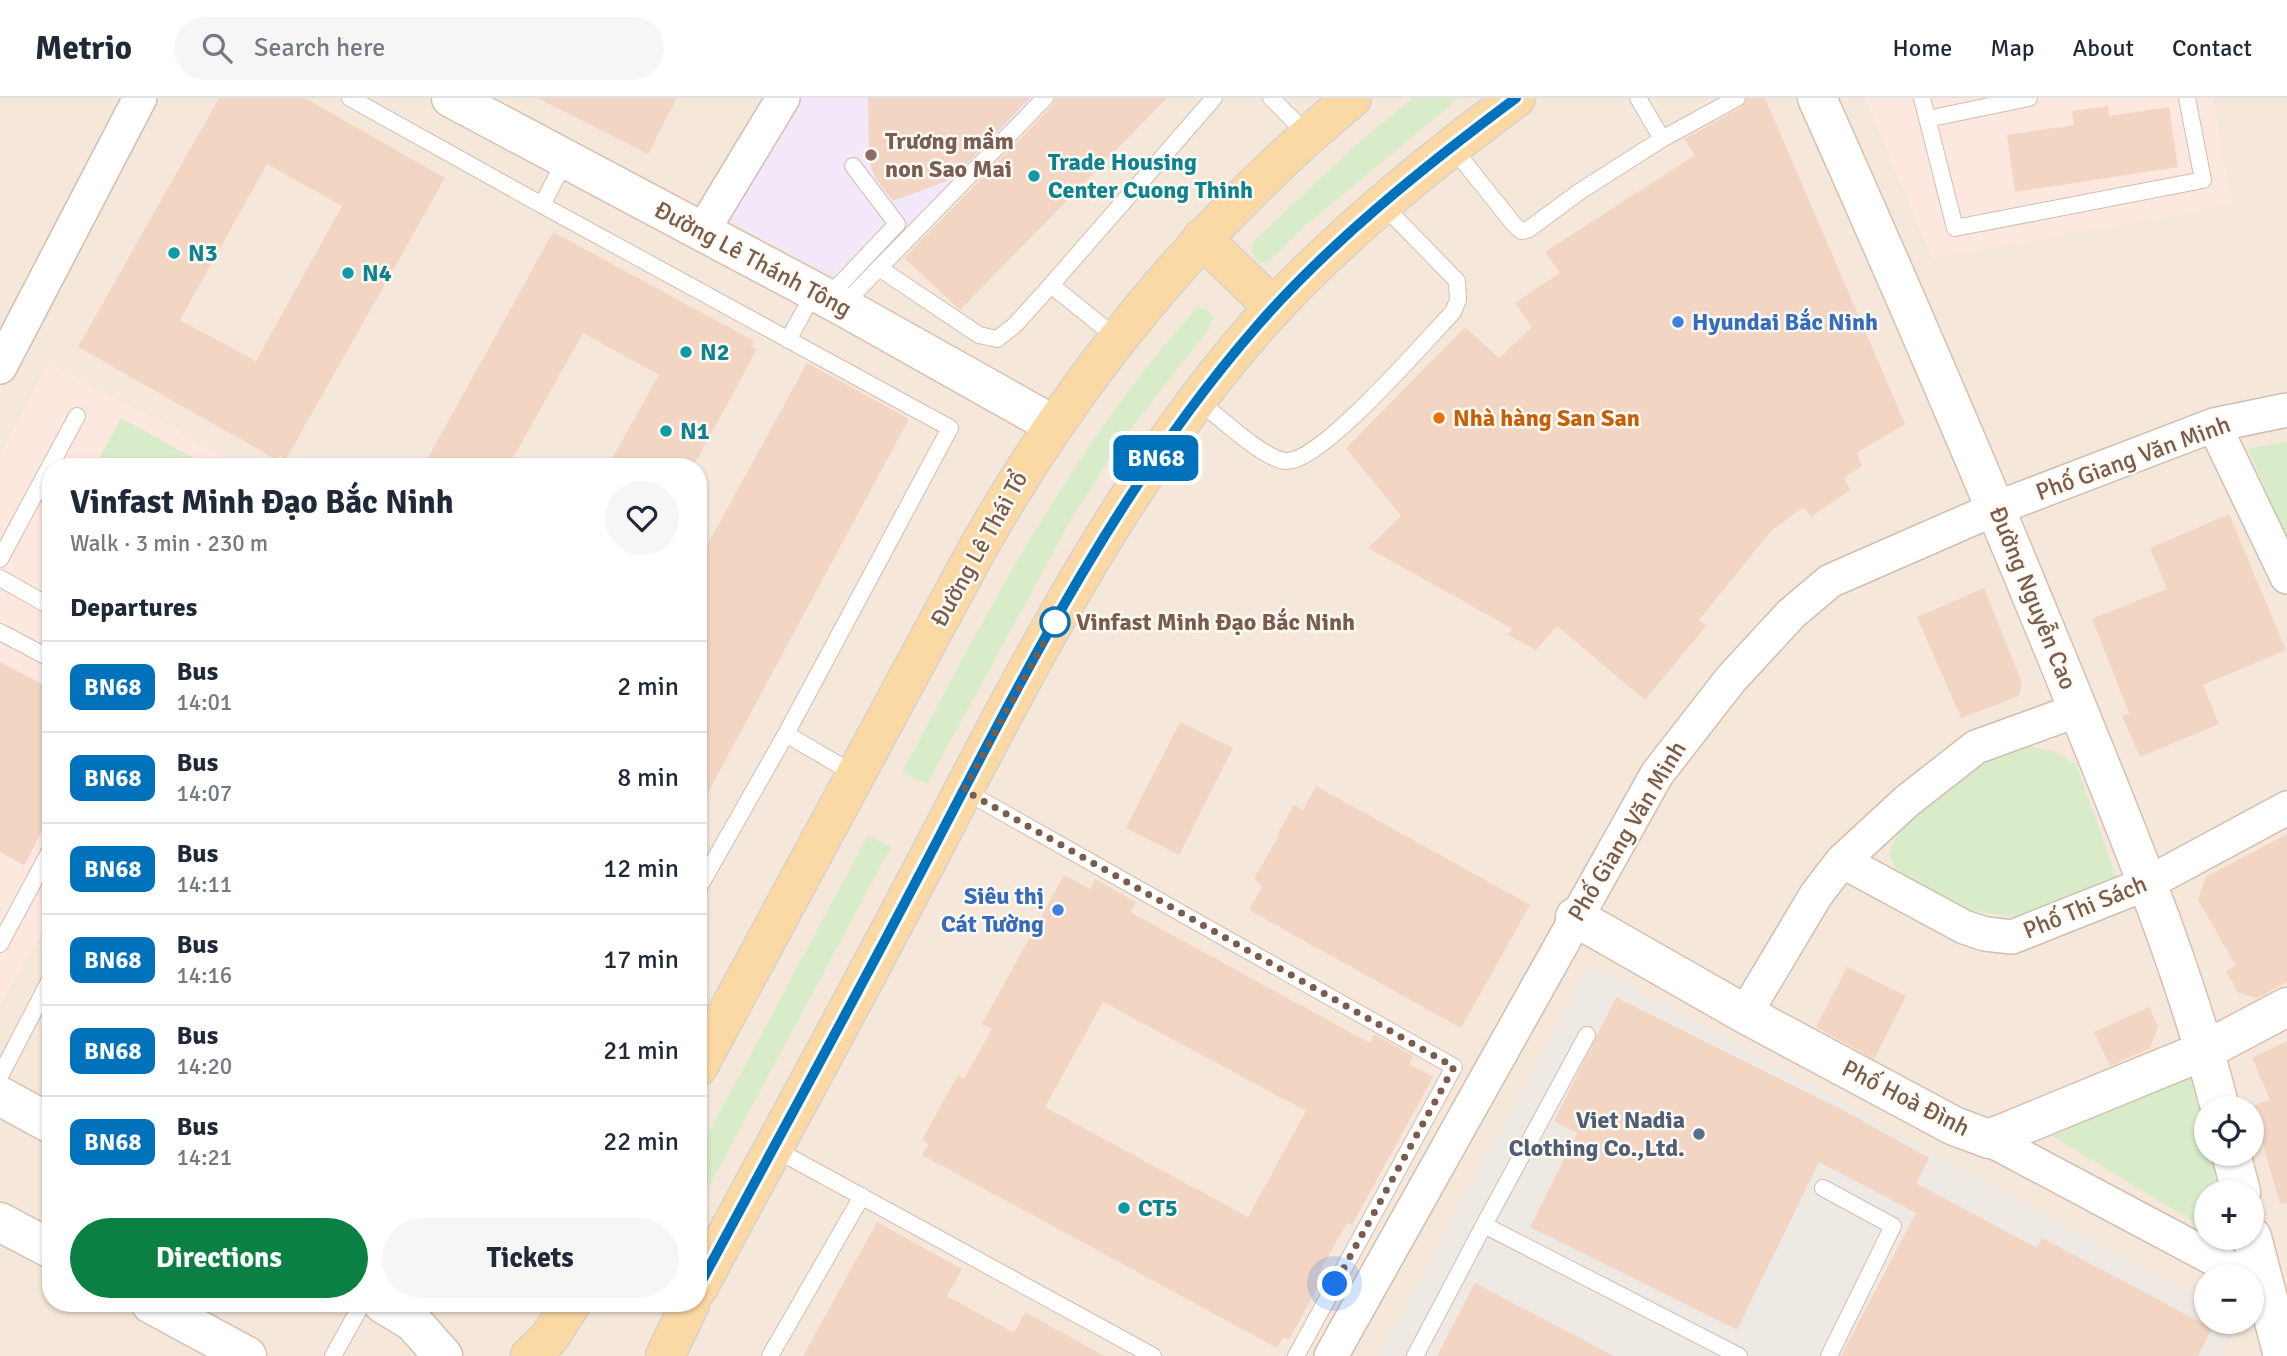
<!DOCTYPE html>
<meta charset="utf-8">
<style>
:root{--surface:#fff;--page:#f6f6f7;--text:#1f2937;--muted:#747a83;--line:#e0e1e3;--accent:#0b8043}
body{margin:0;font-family:Signika,sans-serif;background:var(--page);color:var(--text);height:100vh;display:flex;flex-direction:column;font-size:26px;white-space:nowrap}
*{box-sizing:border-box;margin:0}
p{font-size:23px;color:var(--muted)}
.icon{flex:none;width:38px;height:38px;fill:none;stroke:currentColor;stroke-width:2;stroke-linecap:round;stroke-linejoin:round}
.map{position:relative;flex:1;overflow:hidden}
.details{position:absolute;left:42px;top:360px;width:665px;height:854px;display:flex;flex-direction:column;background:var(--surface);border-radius:28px;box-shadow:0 2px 5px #0004}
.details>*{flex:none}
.badge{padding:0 14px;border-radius:10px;font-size:24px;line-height:46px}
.tools{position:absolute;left:2194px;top:998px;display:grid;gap:14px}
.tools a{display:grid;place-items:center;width:70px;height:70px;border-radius:50%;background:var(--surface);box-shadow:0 2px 5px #0004;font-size:35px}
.you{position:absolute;width:35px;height:35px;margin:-18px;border:5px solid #fff;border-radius:50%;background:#1a73e8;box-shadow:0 0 0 10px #1a73e833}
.map>.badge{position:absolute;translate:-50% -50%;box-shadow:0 0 0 4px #fff}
h2{padding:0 28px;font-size:26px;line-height:63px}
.round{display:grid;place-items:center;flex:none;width:74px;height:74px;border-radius:37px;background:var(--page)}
.headline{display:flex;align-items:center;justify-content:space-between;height:119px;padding:0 28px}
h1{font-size:33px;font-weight:800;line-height:52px}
.primary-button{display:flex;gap:14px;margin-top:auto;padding:14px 28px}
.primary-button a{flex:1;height:80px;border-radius:42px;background:var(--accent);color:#fff;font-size:28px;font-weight:800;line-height:80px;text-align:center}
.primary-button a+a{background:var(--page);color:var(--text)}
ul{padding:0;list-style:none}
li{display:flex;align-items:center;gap:21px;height:91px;padding:0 28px;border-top:2px solid var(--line)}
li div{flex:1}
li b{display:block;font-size:26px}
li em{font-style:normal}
li .badge{min-width:77px;font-weight:700;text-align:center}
header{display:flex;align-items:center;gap:42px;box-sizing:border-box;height:98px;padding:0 35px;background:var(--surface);border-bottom:2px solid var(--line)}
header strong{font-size:33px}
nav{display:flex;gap:38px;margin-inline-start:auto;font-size:24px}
.search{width:490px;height:63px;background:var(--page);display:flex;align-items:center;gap:18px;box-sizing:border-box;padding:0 24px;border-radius:38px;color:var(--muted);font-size:26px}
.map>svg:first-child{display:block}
</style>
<header>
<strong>Metrio</strong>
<div class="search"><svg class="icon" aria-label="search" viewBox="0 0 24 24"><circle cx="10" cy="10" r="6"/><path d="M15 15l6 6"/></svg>Search here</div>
<nav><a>Home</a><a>Map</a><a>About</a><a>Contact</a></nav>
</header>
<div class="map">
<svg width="2287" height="1258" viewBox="0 0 2287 1258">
<rect width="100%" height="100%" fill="#fdf6ec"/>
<!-- residential -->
<path fill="#f5e8da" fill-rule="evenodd" d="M0,0H2287V1258H0ZM51,369H698V1206H51ZM2207,1010H2252V1055H2207ZM2207,1094H2252V1139H2207ZM2207,1178H2252V1223H2207Z"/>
<!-- commercial -->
<path fill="#fde8e0" d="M1865,0H2213L2232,107L1932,160Z
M49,264L245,369H51V818L0,907V356Z"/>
<!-- industrial -->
<path fill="#efe9e4" d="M1591,866L2207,1206V1223H2238L2220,1258H1378Z"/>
<!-- education -->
<path fill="#f3e8fa" d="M800,0H1035L869,171L854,181L827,176L729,122L725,114Z"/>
<!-- green -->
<path fill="#d8ecc9" d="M1413,0H1459L1305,128L1267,165H1258L1250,152L1255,142L1359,44Z
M1197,209L1208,212L1213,220L1209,231L1120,345L1074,416L927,686L902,675C989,510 1072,349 1197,209Z
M121,320L210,369H94Z
M2287,343V441L2248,351Z
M2025,647L2056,654L2077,668L2117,782L2018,820L1962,811L1929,795L1897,774L1889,755L1899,733L1973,666Z
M868,737L891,749L698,1109V1055Z
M2185,973L2195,978L2207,1028V1055H2213L2223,1094H2207V1132L2049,1036Z"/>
<!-- building -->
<path fill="#f3d5c3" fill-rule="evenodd" d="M219,0H305L445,80L286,361L280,357L277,362L78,249ZM267,66L342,108L256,263L180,222Z
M537,0H677L648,56Z
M868,0H1030L952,81L893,103L876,81L869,64Z
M1055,0H1167L960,212L904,160L1053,7Z
M1747,0H1765L1905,326L1857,355L1862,368L1844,380L1850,392L1811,419L1804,409L1771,433L1699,522L1706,528L1645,602L1557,528L1536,552L1507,536L1513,531L1368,450L1401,418L1346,350L1465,229L1499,260L1532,229L1515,205L1560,175L1545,154L1695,57L1684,41L1742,9Z
M2108,8L2109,18L2169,9L2178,69L2015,94L2007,37L2074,27L2072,13Z
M553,134L754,243L751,248L757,251L693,369H607L659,277L583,235L508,369H423Z
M807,265L909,321L698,713V464Z
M2229,416L2286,552L2203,587L2219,626L2140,659L2122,618L2129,615L2092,521L2167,491L2150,450Z
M1984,490L2022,585L2019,598L1961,620L1917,519Z
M0,564L51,591V716L24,767L0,754Z
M1180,624L1233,650L1179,757L1126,730Z
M1316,688L1530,807L1461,930L1249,812L1262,789L1254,780L1279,738L1277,737L1294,707L1303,712Z
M2287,736V884L2257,900L2238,895L2226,873L2236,868L2198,802L2206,779Z
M1064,777L1090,791L1095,781L1136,804L1130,814L1370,945L1374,936L1413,958L1409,966L1433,979L1352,1127L1347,1125L1321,1171L1326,1174L1289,1242L1283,1239L1277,1250L922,1057L929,1046L922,1042L958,977L964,981L992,931L982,926ZM1103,904L1306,1013L1248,1119L1045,1009Z
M1847,869L1906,898L1874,961L1816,929Z
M1616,899L1845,1013L1929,1060L1916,1085L2037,1150L2042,1140L2212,1230L2198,1258H1841L1916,1115L1819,1064L1737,1232L1530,1129L1577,1035L1554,1023Z
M2149,909L2158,929L2150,950L2110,968L2094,934Z
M2287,943V1105L2280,1106L2252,1008L2270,1002L2252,960Z
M877,1124L962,1171L947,1198L1014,1235L1025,1214L1105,1258H803Z
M1475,1185L1614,1258H1437Z"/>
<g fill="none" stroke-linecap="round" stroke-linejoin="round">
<defs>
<path id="lane" d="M350,0L542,107L566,61
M1271,0L1308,37
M1922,0L1955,130L2203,82L2187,0
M1927,21L2029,0
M1662,41L1737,0
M1452,49L1516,129L1522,133L1529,131L1579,94L1662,41L1638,0
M542,107L950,330L786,636
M879,170L979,237L997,241L1015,227L1051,187
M827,200L897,126L853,68
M842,208L1045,0
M1118,241L1051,187L1214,0
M788,242L815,193
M1197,302C1218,317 1262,361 1286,363C1320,366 1425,243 1453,214L1458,202L1457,183L1383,107
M0,461L77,318
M0,480L51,509
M0,534L51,561
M963,692L1454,969L1296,1258
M698,791L786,636L856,677
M0,846L51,751
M1587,937L1484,1127L1739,1258
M0,978L51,880
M773,1050L1153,1258
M1823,1090L1893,1128L1829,1258
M333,1258L362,1206
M770,1258L862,1098
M1415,1258L1484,1127"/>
<path id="street" d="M702,134L783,0
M0,269L140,0
M2214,327L2287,479
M1842,763L1964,829L1985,836L2012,839L2148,785L2287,710
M1745,916L1816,797L1842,763L1907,703L1976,649L2078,612
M1989,1041L2246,1178
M1331,1258L1657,676L1731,581L1791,516L1830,483L1997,410L2214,327L2287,312"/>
<path id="secondary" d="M451,0L842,208L1052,326
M1817,0C1907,201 1994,404 2077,609C2130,740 2185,872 2220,1010
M1575,819L1745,916L1954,1028L1989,1041L2206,952L2287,909
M0,998L51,1026
M2231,1055L2241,1094
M0,1124L51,1151
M2252,1139L2283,1258
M151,1206L247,1258
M383,1206L413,1224L443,1258"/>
<path id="primary" d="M1202,140L1274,210
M698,969L973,459C1071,283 1197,129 1352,0
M698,1190C781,1035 866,881 947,724C1037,551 1128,376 1257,228C1330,145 1427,66 1516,0
M530,1258L549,1240L571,1206
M665,1258L690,1206"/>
</defs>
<!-- lane casing -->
<use href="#lane" stroke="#d1beb0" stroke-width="18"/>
<!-- street casing -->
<use href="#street" stroke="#d1beb0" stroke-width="36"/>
<!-- secondary casing -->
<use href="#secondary" stroke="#d6c0b0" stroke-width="41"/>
<!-- primary casing -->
<use href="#primary" stroke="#dad1cd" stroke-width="41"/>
<!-- lane -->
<use href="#lane" stroke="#fff" stroke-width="16"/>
<!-- street -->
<use href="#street" stroke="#fff" stroke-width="33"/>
<!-- secondary -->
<use href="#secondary" stroke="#fff" stroke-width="38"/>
<!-- primary -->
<use href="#primary" stroke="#fbd9a5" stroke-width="38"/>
</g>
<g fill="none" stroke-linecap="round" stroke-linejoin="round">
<defs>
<path id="line" d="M698,1190C781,1035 866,881 947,724C1037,551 1128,376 1257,228C1331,143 1426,67 1516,0"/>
</defs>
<!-- line casing -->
<use href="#line" stroke="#fff" stroke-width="16"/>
<!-- line -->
<use href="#line" stroke="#0072bc" stroke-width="10"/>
<!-- walk -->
<path stroke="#7a5c4d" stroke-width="7" stroke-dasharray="0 12.6" d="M1055,524L964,692L1454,969L1335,1186"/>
</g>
<!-- markers -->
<circle fill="#8d6e63" stroke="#fffaf3" stroke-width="2.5" cx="871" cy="57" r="7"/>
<g fill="#0f9aa8" stroke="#fffaf3" stroke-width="2.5">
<circle cx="1034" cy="78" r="7"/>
<circle cx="174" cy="155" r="7"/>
<circle cx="348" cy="175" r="7"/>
<circle cx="686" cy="254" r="7"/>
<circle cx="666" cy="333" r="7"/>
<circle cx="1124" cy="1110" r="7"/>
</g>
<g fill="#3f7fe0" stroke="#fffaf3" stroke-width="2.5">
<circle cx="1678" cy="224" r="7"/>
<circle cx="1058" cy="812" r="7"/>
</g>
<circle fill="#e8710a" stroke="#fffaf3" stroke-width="2.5" cx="1439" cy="320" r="7"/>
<circle fill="#fff" stroke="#0072bc" stroke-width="3.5" cx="1055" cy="524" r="14"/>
<circle fill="#5c6f8a" stroke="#fffaf3" stroke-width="2.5" cx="1699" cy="1036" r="7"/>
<g text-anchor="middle" stroke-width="5" stroke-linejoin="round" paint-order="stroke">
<!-- education labels -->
<g font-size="24" font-weight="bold" fill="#785e54" stroke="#fffaf3" text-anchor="start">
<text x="885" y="51">Trương mầm<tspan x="885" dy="28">non Sao Mai</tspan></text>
</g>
<!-- culture labels -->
<g font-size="24" font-weight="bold" fill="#0d838f" stroke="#fffaf3" text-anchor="start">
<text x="1048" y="72">Trade Housing<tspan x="1048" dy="28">Center Cuong Thinh</tspan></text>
<text x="188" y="163">N3</text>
<text x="362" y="183">N4</text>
<text x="700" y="262">N2</text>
<text x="680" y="341">N1</text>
<text x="1138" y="1118">CT5</text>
</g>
<!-- street labels -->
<g font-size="24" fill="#7a5c4d" stroke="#fffaf3">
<text transform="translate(753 161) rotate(28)" y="8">Đường Lê Thánh Tông</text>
<text transform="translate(2133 360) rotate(-20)" y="8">Phố Giang Văn Minh</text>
<text transform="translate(979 451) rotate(-61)" y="8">Đường Lê Thái Tổ</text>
<text transform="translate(2033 500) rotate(68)" y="8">Đường Nguyễn Cao</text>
<text transform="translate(1627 733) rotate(-59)" y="8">Phố Giang Văn Minh</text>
<text transform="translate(2085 809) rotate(-22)" y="8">Phố Thi Sách</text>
<text transform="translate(1906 1000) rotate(27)" y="8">Phố Hoà Đình</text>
</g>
<!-- shop labels -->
<g font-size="24" font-weight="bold" fill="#366cbe" stroke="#fffaf3" text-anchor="start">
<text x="1692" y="232">Hyundai Bắc Ninh</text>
<text x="1044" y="806" text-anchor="end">Siêu thị<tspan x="1044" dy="28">Cát Tường</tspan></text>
</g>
<!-- food labels -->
<g font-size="24" font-weight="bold" fill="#c56008" stroke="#fffaf3" text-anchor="start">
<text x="1453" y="328">Nhà hàng San San</text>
</g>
<!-- stop labels -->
<g font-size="24" font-weight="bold" fill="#7a5c4d" stroke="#fffaf3" text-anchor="start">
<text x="1076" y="532">Vinfast Minh Đạo Bắc Ninh</text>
</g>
<!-- service labels -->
<g font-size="24" font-weight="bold" fill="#4e5e75" stroke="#fffaf3" text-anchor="end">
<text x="1685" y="1030">Viet Nadia<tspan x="1685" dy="28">Clothing Co.,Ltd.</tspan></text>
</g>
</g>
</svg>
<div class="tools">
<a><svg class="icon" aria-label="locate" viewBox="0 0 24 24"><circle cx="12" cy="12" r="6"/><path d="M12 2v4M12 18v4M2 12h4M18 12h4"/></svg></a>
<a>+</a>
<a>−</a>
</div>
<div class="you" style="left:1335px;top:1186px"></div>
<b class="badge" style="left:1156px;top:360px;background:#0072bc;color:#fff">BN68</b>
<section class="details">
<div class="headline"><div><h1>Vinfast Minh Đạo Bắc Ninh</h1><p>Walk · 3 min · 230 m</p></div><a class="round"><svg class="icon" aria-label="heart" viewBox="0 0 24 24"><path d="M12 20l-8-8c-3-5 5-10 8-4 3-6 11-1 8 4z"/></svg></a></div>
<h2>Departures</h2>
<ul>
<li><span class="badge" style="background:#0072bc;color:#fff">BN68</span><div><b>Bus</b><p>14:01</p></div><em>2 min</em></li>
<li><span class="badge" style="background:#0072bc;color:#fff">BN68</span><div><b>Bus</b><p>14:07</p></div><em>8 min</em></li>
<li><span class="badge" style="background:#0072bc;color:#fff">BN68</span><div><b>Bus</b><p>14:11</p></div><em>12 min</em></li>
<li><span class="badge" style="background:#0072bc;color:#fff">BN68</span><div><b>Bus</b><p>14:16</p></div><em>17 min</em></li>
<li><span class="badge" style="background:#0072bc;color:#fff">BN68</span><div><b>Bus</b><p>14:20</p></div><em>21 min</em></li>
<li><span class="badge" style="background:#0072bc;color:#fff">BN68</span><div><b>Bus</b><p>14:21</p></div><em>22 min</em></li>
</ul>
<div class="primary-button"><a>Directions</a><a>Tickets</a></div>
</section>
</div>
